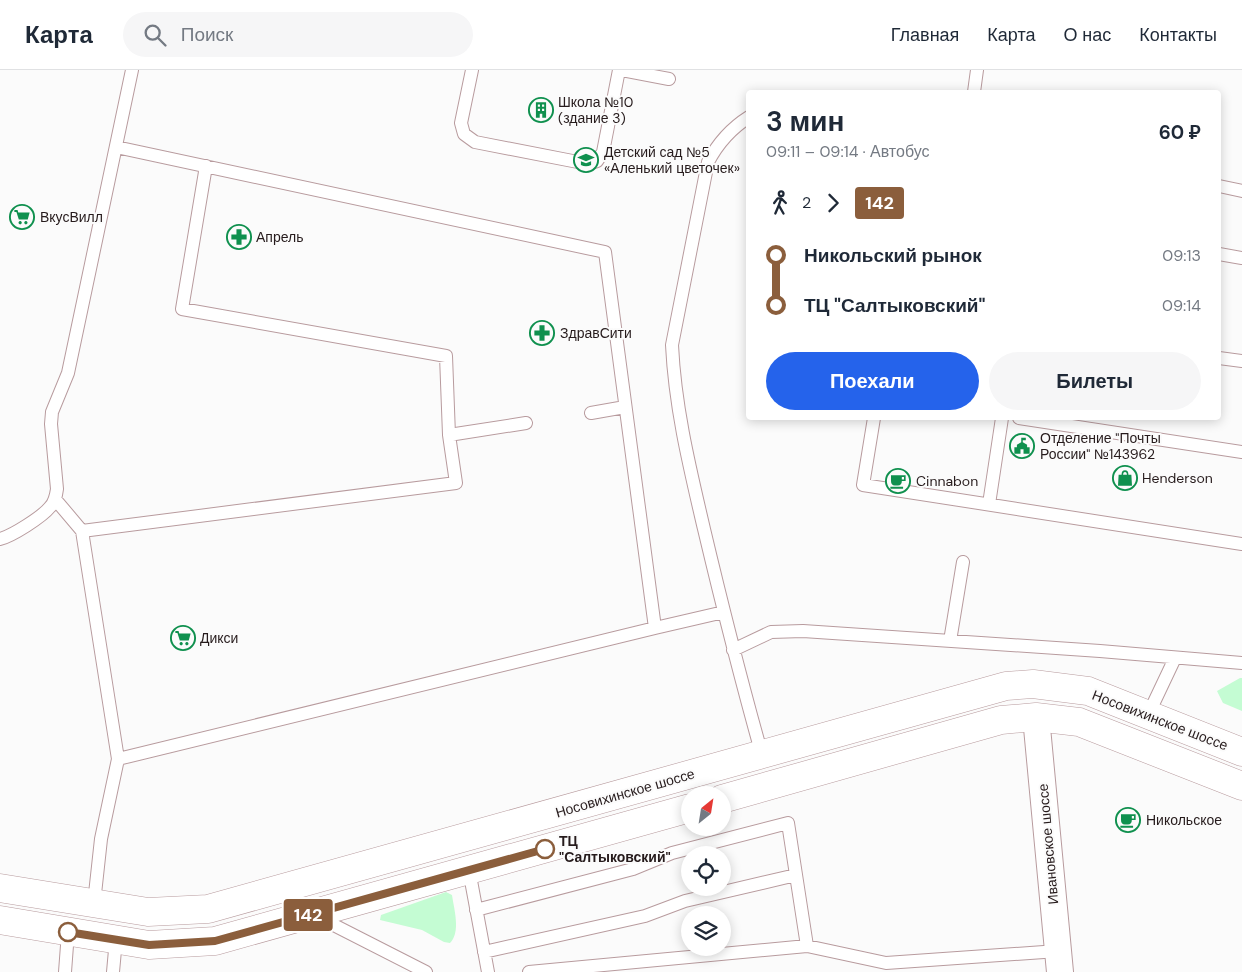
<!DOCTYPE html>
<html lang="ru">
<meta charset="utf-8">
<style>
:root{--surface:#fff;--page:#f6f6f7;--text:#1f2937;--muted:#747a83;--line:#e0e1e3;--accent:#2563eb}
body{margin:0;font-family:"DM Sans",sans-serif;background:var(--page);color:var(--text);height:100vh;display:flex;flex-direction:column;font-size:19px;white-space:nowrap}
*{box-sizing:border-box;margin:0}
p{font-size:16px;color:var(--muted)}
.icon{flex:none;width:28px;height:28px;fill:none;stroke:currentColor;stroke-width:2;stroke-linecap:round;stroke-linejoin:round}
.map{position:relative;flex:1;overflow:hidden}
.panel{position:absolute;left:746px;top:20px;width:475px;height:330px;display:flex;flex-direction:column;background:var(--surface);border-radius:5px;box-shadow:0 2px 12px #0003}
.panel>*{flex:none}
.badge{padding:0 10px;border-radius:4px;font-size:18px;line-height:32px}
.needle{width:32px;rotate:30deg}
.controls{position:absolute;left:681px;top:716px;display:grid;gap:10px}
.controls a{display:grid;place-items:center;width:50px;height:50px;border-radius:50%;background:var(--surface);box-shadow:0 2px 12px #0003;font-size:25px}
.map>.badge{position:absolute;translate:-50% -50%;box-shadow:0 0 0 2px #fff}
.legs{display:flex;align-items:center;gap:8px;height:55px;padding:0 20px;font-size:16px}
.legs p{margin-inline-start:auto}
.overview{display:flex;align-items:center;justify-content:space-between;height:85px;padding:0 20px}
h1{font-size:28px;font-weight:600;line-height:38px}
.primary-button{display:flex;gap:10px;margin-top:auto;padding:10px 20px}
.primary-button a{flex:1;height:58px;border-radius:30px;background:var(--accent);color:#fff;font-size:20px;font-weight:600;line-height:58px;text-align:center}
.primary-button a+a{background:var(--page);color:var(--text)}
ul{padding:0 20px;list-style:none}
li{display:flex;align-items:center;gap:18px;height:50px;font-size:19px}
li i{display:grid;place-items:center;width:8px;height:100%;margin:0 6px;background:currentColor}
li i::after{content:'';width:12px;height:12px;margin:-6px;border:4px solid;border-radius:50%;background:var(--surface)}
li p{margin-inline-start:auto}
li:first-child i{background:linear-gradient(#0000 50%,currentColor 0)}
li:last-child i{background:linear-gradient(currentColor 50%,#0000 0)}
header{display:flex;align-items:center;gap:30px;box-sizing:border-box;height:70px;padding:0 25px;background:var(--surface);border-bottom:1px solid var(--line)}
header strong{font-size:24px}
nav{display:flex;gap:28px;margin-inline-start:auto;font-size:18px}
.search{width:350px;height:45px;background:var(--page);display:flex;align-items:center;gap:12px;box-sizing:border-box;padding:0 18px;border-radius:28px;color:var(--muted);font-size:19px}
.map>svg:first-child{display:block}
</style>
<header>
<strong>Карта</strong>
<div class="search"><svg class="icon" aria-label="search" viewBox="0 0 24 24"><circle cx="10" cy="10" r="6"/><path d="M15 15l6 6"/></svg>Поиск</div>
<nav><a>Главная</a><a>Карта</a><a>О нас</a><a>Контакты</a></nav>
</header>
<div class="map">
<svg width="1242" height="902" viewBox="0 0 1242 902">
<rect width="100%" height="100%" fill="#fbfbfb"/>
<!-- green -->
<path fill="#c4fcd3" d="M1240,608H1242V641L1223,633L1217,621Z
M446,822L452,825C454,839 461,862 450,873L444,872L422,860L380,850L381,845Z"/>
<g fill="none" stroke-linecap="round" stroke-linejoin="round">
<defs>
<path id="lane" d="M472,0L461,53L464,64L475,72L588,94L597,91L603,82L619,0
M622,0L669,9
M974,22L977,0
M749,47C730,59 718,73 708,92L672,275C675,338 690,399 704,459C722,535 741,610 762,685
M116,77L605,182L655,558L118,689L82,461L456,413L449,365L446,286L182,239L206,96
M1219,116L1242,121
M1219,184L1242,188
M1219,288L1242,291
M591,343L625,337
M874,348L863,415L1242,474
M1019,348L1242,382
M449,365L526,353
M55,429L82,461
M989,434L1002,348
M0,469C12,466 42,447 50,437C55,432 56,426 57,419L51,354L52,342L68,303L132,0
M655,558L724,542
M950,571L963,492
M733,580L771,562L803,561L1100,581L1242,593
M1148,645L1175,588
M469,800L488,902
M94,833L101,769L118,689
M476,840L633,799L672,783L788,753L807,876
M316,846L426,902
M484,882L645,846L685,831L796,805
M65,902L68,862
M113,902L116,869
M529,902L807,876L886,893L1058,881"/>
<path id="street" d="M1036,647L1060,902"/>
<path id="secondary" d="M722,729L1001,650L1036,647L1079,652L1242,716
M0,818L148,842L208,839L1006,616L1033,614L1088,621L1242,682
M0,850L149,875L215,871L690,738"/>
</defs>
<!-- lane casing -->
<use href="#lane" stroke="#b89b9e" stroke-width="14"/>
<!-- street casing -->
<use href="#street" stroke="#b89b9e" stroke-width="28"/>
<!-- secondary casing -->
<use href="#secondary" stroke="#b89b9e" stroke-width="29"/>
<!-- lane -->
<use href="#lane" stroke="#fff" stroke-width="12"/>
<!-- street -->
<use href="#street" stroke="#fff" stroke-width="26"/>
<!-- secondary -->
<use href="#secondary" stroke="#fff" stroke-width="28"/>
</g>
<g fill="none" stroke-linecap="round" stroke-linejoin="round">
<defs>
<path id="line-1" d="M68,862L149,875L215,871L545,779"/>
</defs>
<!-- line-1 casing -->
<use href="#line-1" stroke="#fff" stroke-width="11"/>
<!-- line-1 -->
<use href="#line-1" stroke="#8b5e3c" stroke-width="8"/>
</g>
<!-- icons -->
<defs>
<symbol id="building-ring" viewBox="-11 -11 22 22"><circle r="9.5" fill="#fbfbfb" stroke="#0f904e" stroke-width="1.5"/><path d="M-4-6H4V6H1V3H-1V6H-4ZM-2.5-4.3h1.7v1.8h-1.7ZM.8-4.3h1.7v1.8H.8ZM-2.5-1h1.7V.8h-1.7ZM.8-1h1.7V.8H.8Z" fill="#0f904e"/></symbol>
<symbol id="school-ring" viewBox="-11 -11 22 22"><circle r="9.5" fill="#fbfbfb" stroke="#0f904e" stroke-width="1.5"/><path d="M0-5L7-2L0 1L-7-2ZM-4 1L0 2.5L4 1V4Q0 6-4 4Z" fill="#0f904e"/></symbol>
<symbol id="supermarket-ring" viewBox="-11 -11 22 22"><circle r="9.5" fill="#fbfbfb" stroke="#0f904e" stroke-width="1.5"/><path d="M-6-5.5h2.5l.6 2H6L4.5 2H-2.5L-4.4-4H-6ZM-1.5 3.2a1.3 1.3 0 1 0 .1 0ZM3 3.2a1.3 1.3 0 1 0 .1 0Z" fill="#0f904e"/></symbol>
<symbol id="pharmacy-ring" viewBox="-11 -11 22 22"><circle r="9.5" fill="#fbfbfb" stroke="#0f904e" stroke-width="1.5"/><path d="M-2-6h4v4h4v4h-4v4h-4v-4h-4v-4h4Z" fill="#0f904e"/></symbol>
<symbol id="civic-ring" viewBox="-11 -11 22 22"><circle r="9.5" fill="#fbfbfb" stroke="#0f904e" stroke-width="1.5"/><path d="M-.6-6.5H3V-4.5H.6V-3L4-1V1h2V6H-6V1h2V-1L-.6-3ZM-1.2 2.5V6h2.4V2.5Z" fill="#0f904e"/></symbol>
<symbol id="shop-ring" viewBox="-11 -11 22 22"><circle r="9.5" fill="#fbfbfb" stroke="#0f904e" stroke-width="1.5"/><path d="M-5-2.5h2.3a2.7 3.5 0 0 1 5.4 0H5L5.5 6h-11ZM-1.5-2.5h3a1.5 2.3 0 0 0-3 0Z" fill="#0f904e"/></symbol>
<symbol id="cafe-ring" viewBox="-11 -11 22 22"><circle r="9.5" fill="#fbfbfb" stroke="#0f904e" stroke-width="1.5"/><path d="M-5.5-4.5H6V0H3Q3 3.5 0 3.5H-2.5Q-5.5 3.5-5.5 0ZM3-3.2v2h1.7v-2ZM-6 4.5H4V6H-6Z" fill="#0f904e"/></symbol>
</defs>
<g fill-rule="evenodd">
<use href="#building-ring" x="527" y="26" width="28" height="28"/>
<use href="#school-ring" x="572" y="76" width="28" height="28"/>
<use href="#supermarket-ring" x="8" y="133" width="28" height="28"/>
<use href="#pharmacy-ring" x="225" y="153" width="28" height="28"/>
<use href="#pharmacy-ring" x="528" y="249" width="28" height="28"/>
<use href="#civic-ring" x="1008" y="362" width="28" height="28"/>
<use href="#shop-ring" x="1111" y="394" width="28" height="28"/>
<use href="#cafe-ring" x="884" y="397" width="28" height="28"/>
<use href="#supermarket-ring" x="169" y="554" width="28" height="28"/>
<use href="#cafe-ring" x="1114" y="736" width="28" height="28"/>
</g>
<!-- markers -->
<g fill="#fff" stroke="#8b5e3c" stroke-width="2.5">
<circle cx="545" cy="779" r="9"/>
<circle cx="68" cy="862" r="9"/>
</g>
<g text-anchor="middle" stroke-width="4" stroke-linejoin="round" paint-order="stroke">
<!-- poi labels -->
<g font-size="14" fill="#261b1c" stroke="#fbfbfb" text-anchor="start">
<text x="558" y="37">Школа №10<tspan x="558" dy="16">(здание 3)</tspan></text>
<text x="604" y="87">Детский сад №5<tspan x="604" dy="16">«Аленький цветочек»</tspan></text>
<text x="40" y="152">ВкусВилл</text>
<text x="256" y="172">Апрель</text>
<text x="560" y="268">ЗдравСити</text>
<text x="1040" y="373">Отделение "Почты<tspan x="1040" dy="16">России" №143962</tspan></text>
<text x="1142" y="413">Henderson</text>
<text x="916" y="416">Cinnabon</text>
<text x="200" y="573">Дикси</text>
<text x="1146" y="755">Никольское</text>
</g>
<!-- street labels -->
<g font-size="14" fill="#261b1c" stroke="#fbfbfb">
<text transform="translate(1160 650) rotate(21)" y="5">Носовихинское шоссе</text>
<text transform="translate(625 723) rotate(-16)" y="5">Носовихинское шоссе</text>
<text transform="translate(1048 774) rotate(-95)" y="5">Ивановское шоссе</text>
</g>
<!-- stop labels -->
<g font-size="14" font-weight="bold" fill="#261b1c" stroke="#fbfbfb" text-anchor="start">
<text x="559" y="776">ТЦ<tspan x="559" dy="16">"Салтыковский"</tspan></text>
</g>
</g>
</svg>
<div class="controls">
<a><svg class="needle" viewBox="-14 -14 28 28"><path d="M0-13l5 13h-10z" fill="#e53935"/><path d="M0 13l5-13h-10z" fill="#747a83"/></svg></a>
<a><svg class="icon" aria-label="locate" viewBox="0 0 24 24"><circle cx="12" cy="12" r="6"/><path d="M12 2v4M12 18v4M2 12h4M18 12h4"/></svg></a>
<a><svg class="icon" aria-label="layers" viewBox="0 0 24 24"><path d="M12 4l9 5-9 5-9-5zM3 14l9 5 9-5"/></svg></a>
</div>
<b class="badge" style="left:308px;top:845px;background:#8b5e3c;color:#fff">142</b>
<section class="panel">
<div class="overview"><div><h1>3 мин</h1><p>09:11 – 09:14 · Автобус</p></div><b>60 ₽</b></div>
<div class="legs"><svg class="icon" aria-label="walk" viewBox="0 0 24 24"><circle cx="13" cy="4" r="2"/><path d="M13 8l-2 6 4 7M11 14l-3 7M7 12l3-4h3l4 4"/></svg>2<svg class="icon" aria-label="forward" viewBox="0 0 24 24"><path d="M9 5l7 7-7 7"/></svg><b class="badge" style="background:#8b5e3c;color:#fff">142</b></div>
<ul>
<li><i style="color:#8b5e3c"></i><b>Никольский рынок</b><p>09:13</p></li>
<li><i style="color:#8b5e3c"></i><b>ТЦ &quot;Салтыковский&quot;</b><p>09:14</p></li>
</ul>
<div class="primary-button"><a>Поехали</a><a>Билеты</a></div>
</section>
</div>
